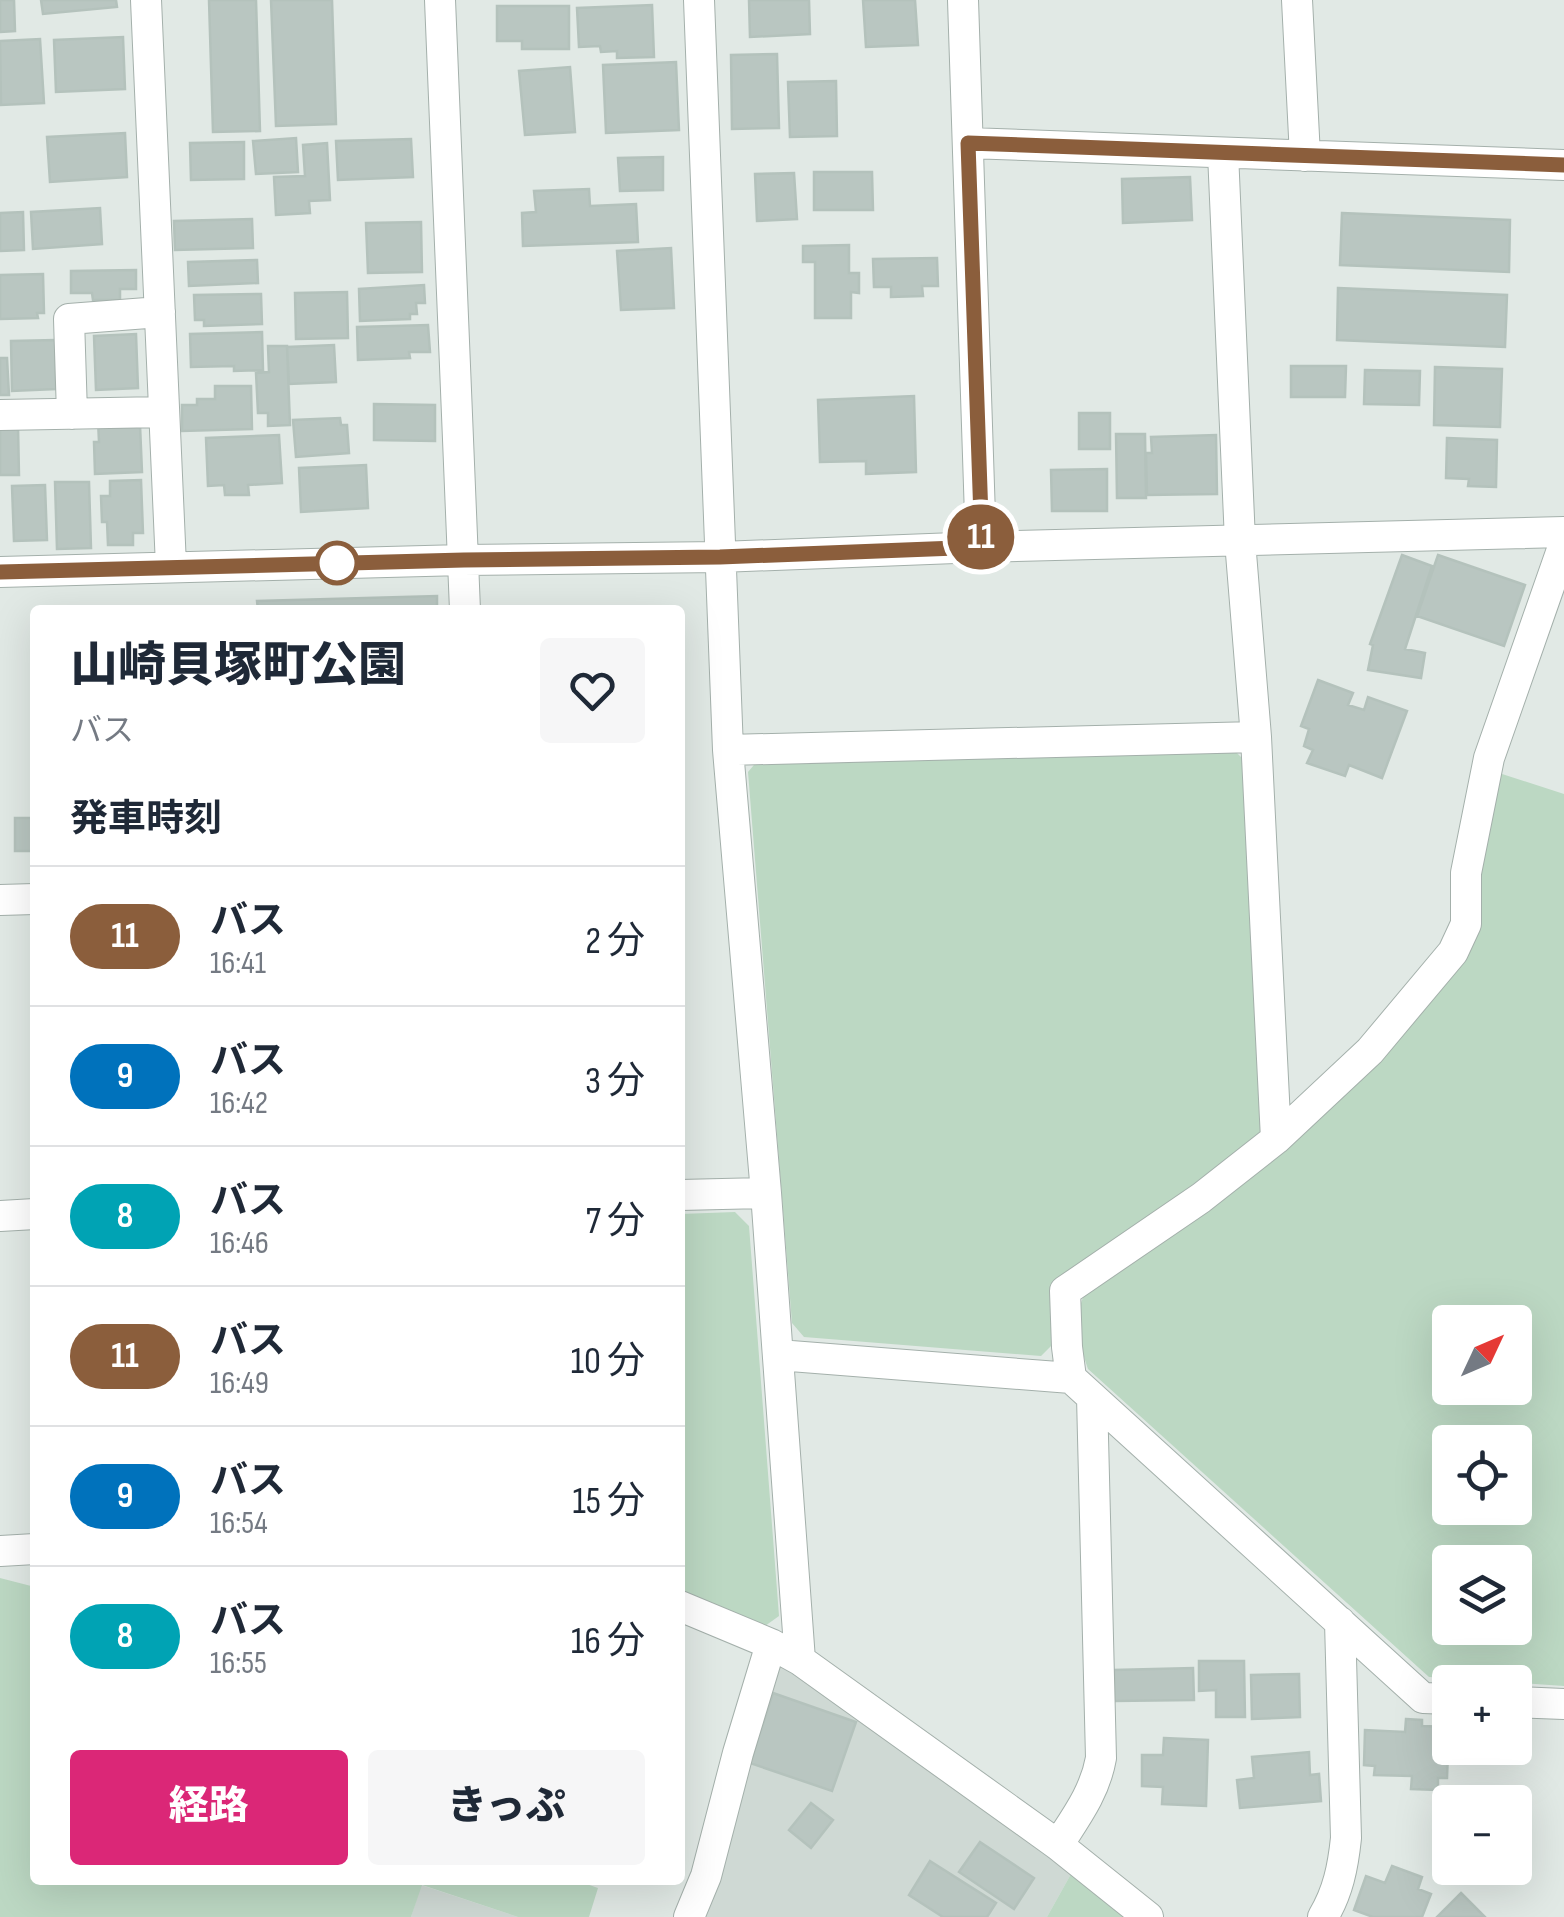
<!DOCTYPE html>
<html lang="ja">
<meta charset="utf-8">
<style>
:root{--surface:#fff;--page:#f6f6f7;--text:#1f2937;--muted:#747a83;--line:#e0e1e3;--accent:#db2777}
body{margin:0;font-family:"Sofia Sans Condensed","Noto Sans JP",sans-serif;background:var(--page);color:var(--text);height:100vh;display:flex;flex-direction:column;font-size:38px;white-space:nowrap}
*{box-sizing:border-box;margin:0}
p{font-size:32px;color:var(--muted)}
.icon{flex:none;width:55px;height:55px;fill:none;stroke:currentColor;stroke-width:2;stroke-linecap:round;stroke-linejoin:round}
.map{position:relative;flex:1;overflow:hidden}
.side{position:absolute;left:30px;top:605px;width:655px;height:1280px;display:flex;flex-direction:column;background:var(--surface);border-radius:10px;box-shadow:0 10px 40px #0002}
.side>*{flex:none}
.badge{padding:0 20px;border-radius:32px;font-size:35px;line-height:65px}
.needle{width:65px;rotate:46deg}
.tools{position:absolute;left:1432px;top:1305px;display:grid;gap:20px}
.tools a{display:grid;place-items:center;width:100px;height:100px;border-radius:10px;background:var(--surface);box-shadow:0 10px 40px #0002;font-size:50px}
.map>.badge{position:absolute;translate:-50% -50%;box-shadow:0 0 0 5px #fff}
h2{padding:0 40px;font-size:38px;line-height:90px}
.round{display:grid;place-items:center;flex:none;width:105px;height:105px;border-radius:10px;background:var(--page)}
.summary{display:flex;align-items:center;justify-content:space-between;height:170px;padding:0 40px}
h1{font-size:48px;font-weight:800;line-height:75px}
.cta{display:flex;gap:20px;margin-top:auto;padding:20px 40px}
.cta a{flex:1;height:115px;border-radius:10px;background:var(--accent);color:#fff;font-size:40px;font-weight:800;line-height:115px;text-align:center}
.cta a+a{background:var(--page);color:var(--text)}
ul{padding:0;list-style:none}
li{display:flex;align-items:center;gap:30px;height:140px;padding:0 40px;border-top:2px solid var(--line)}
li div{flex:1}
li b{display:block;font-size:38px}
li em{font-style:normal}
li .badge{min-width:110px;font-weight:700;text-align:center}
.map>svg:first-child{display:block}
</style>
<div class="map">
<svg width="1564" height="1917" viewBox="0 0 1564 1917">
<rect width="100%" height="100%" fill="#e1e9e5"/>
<!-- built -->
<path fill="#cfd9d4" d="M779,1663L1071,1874L1047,1917H702Z
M421,1885L518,1917H411Z"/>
<!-- green -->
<path fill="#bcd8c3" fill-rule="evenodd" d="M1233,749L1246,762L1263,1128L1255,1141L1178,1200L1054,1282V1343L1041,1356L804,1337L792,1323L748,772L759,759Z
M1499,773L1564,794V1686L1429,1677L1088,1369C1078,1339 1072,1317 1087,1289L1461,964ZM1450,1322H1515V1388H1450ZM1450,1442H1515V1508H1450ZM1450,1562H1515V1628H1450Z
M735,1212L749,1226L779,1616L765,1626L680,1592V1214Z
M0,1578L35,1587V1880H575L598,1888L589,1917H518L422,1885L411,1917H0Z
M1071,1874L1125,1917H1047Z"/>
<!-- building -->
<path fill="#b9c6c1" stroke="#b4c2bc" stroke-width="2.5" d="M0,0H14L15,31L0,32Z
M41,0H116L117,7L43,14Z
M209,0H256L260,131L213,132Z
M271,0H332L336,124L276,126Z
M749,0H809L810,34L750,37Z
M863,0H915L918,45L866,47Z
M652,5L654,57L617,58V51L601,52L600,46L579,47L577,8Z
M497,6H569V49H522V41H497Z
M123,37L125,89L56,92L54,40Z
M40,39L44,103L1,105L0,41Z
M777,54L779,128L732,129L731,55Z
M676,62L679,130L606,133L603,65Z
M570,67L575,132L525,135L519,71Z
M836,81L837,136L790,137L788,82Z
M125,133L127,177L50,182L47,137Z
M296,138L298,172L256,174L253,141Z
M411,139L413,177L338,180L336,141Z
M244,142V179L191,180L190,143Z
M327,143L330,200L309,201L310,213L276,215L274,177L305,176L303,145Z
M663,157V190L620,191L618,158Z
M814,172H872L873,210H814Z
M794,173L797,219L757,221L755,174Z
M1190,177L1192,220L1123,223L1122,179Z
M589,189L590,206L636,204L638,242L523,246L522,213L536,212L534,191Z
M100,208L102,244L33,249L31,212Z
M23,212L24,250L0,251V213Z
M1342,213L1510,220L1509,272L1340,265Z
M252,219L253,248L175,250L174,221Z
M421,222L422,272L368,273L366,223Z
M849,245V273H859V293L851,292V318H815V262H803V246Z
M671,248L674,308L621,310L617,251Z
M937,258L938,286H922L923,296L891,297V287H874L873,259Z
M257,260L258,283L189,286L188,262Z
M136,270V289H120V300H93L92,293H71V271Z
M43,274L44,313H37L38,318L0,319V275Z
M424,285L425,303H416L417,314H410V319L360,321L359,289Z
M1338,288L1507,295L1505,347L1337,340Z
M347,292L348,338L296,339L295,293Z
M261,294L262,324L204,326V320H195L194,295Z
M428,325L430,352H409L410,358L358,360L357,327Z
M262,332L263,370L234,371V366L191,367L190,334Z
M136,334L138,388L96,390L94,336Z
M55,340L56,389L12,391L11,341Z
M334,345L336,382L289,384L287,347Z
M268,346H287L290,425L268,426V413H258L256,373L269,372Z
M0,358H7L9,395H0Z
M1291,366H1346L1345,397H1291Z
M1435,367L1502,369L1500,427L1434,425Z
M1365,370L1420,371L1419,405L1364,404Z
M215,386H251L252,429L182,431V405H197V399H215Z
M914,396L916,472L866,474V461L820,462L818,400Z
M374,404L435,405V441L374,440Z
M1079,413H1110V449H1079Z
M340,418L341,425H347L349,453L296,457L293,420Z
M98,420L140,425L142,472L95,474L94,442H99Z
M18,426L19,475H0V427Z
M1116,434H1145L1146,498H1117Z
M279,435L282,483L248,485L249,495H225L224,485L208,486L206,438Z
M1216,435L1217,494L1147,495L1146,453H1152L1151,437Z
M1447,438L1497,440L1496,487L1468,486L1469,479L1446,478Z
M366,465L368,508L301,512L299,468Z
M1107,469V511H1052L1051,470Z
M141,480L143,533H133V545H108L107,522H102L101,496H110V481Z
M55,482H89L91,548L57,549Z
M45,485L47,540L14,541L12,486Z
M1402,555L1432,566L1405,649L1425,653L1421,678L1368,670L1373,645L1370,644Z
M1438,555L1525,585L1504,646L1417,616Z
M437,596V610H258L257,601Z
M1318,680L1353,693L1348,705L1364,710L1368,697L1407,711L1382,778L1349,765L1345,776L1307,763L1313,750L1304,746L1309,729L1301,726Z
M15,818H35V851H15Z
M1199,1661H1244L1245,1717H1216V1690L1199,1691Z
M1193,1668L1194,1700L1114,1701V1670Z
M1299,1674L1300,1717L1252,1719L1251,1675Z
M773,1693L856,1722L832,1791L750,1763Z
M1406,1719L1422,1720V1726L1449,1727L1447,1778H1438V1790L1411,1789L1412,1776L1374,1775L1375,1766L1364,1765L1365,1730L1405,1732Z
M1164,1738L1208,1740L1206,1806L1162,1804L1163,1787L1142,1786V1755H1163Z
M1309,1752L1310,1775L1319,1774L1321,1801L1240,1808L1237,1780L1254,1778L1252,1757Z
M811,1803L833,1820L811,1848L789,1830Z
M980,1842L1034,1878L1014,1909L959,1872Z
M930,1861L996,1903L987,1917H943L909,1895Z
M1392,1866L1422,1877L1418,1889L1431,1894L1422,1917H1373L1354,1910L1366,1876L1385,1883Z
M1461,1893L1485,1917H1437Z"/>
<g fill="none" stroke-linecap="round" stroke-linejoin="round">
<defs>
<path id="minor" d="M146,0L171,566
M440,0L465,610
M699,0L728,750L766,1193L800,1660
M963,0L981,547
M1297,0L1305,156
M968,143L1564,165
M1223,153L1240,541L1256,737L1276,1139
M72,414L69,319L160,312
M0,415L164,412
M0,572L463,560L720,557L981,547L1564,532
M728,750L1256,737
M0,900L35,899
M680,1195L766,1193
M0,1216L35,1214
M778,1355L1071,1378
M0,1551L35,1549
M680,1606L771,1644L800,1660L1058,1845L1148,1917
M1450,1699L1423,1698L1071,1378L1067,1347L1065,1291L1201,1198L1276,1139L1370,1051L1453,952L1466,924V873L1489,758L1564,544
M1515,1702L1564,1704
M1058,1845C1076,1817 1095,1792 1101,1758L1092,1397
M689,1917L706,1876L738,1753L771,1644
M1323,1917C1338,1892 1343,1867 1346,1838L1340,1622"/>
</defs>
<!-- minor casing -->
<use href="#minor" stroke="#a4b0ab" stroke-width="32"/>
<!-- minor -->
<use href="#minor" stroke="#fff" stroke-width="30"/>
</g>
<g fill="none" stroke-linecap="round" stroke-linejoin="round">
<defs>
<path id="line" d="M0,572L464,560L720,557L982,547L968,143L1564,165"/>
</defs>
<!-- line casing -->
<use href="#line" stroke="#fff" stroke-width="22"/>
<!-- line -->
<use href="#line" stroke="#8b5e3c" stroke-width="15"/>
</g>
<!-- markers -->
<circle fill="#fff" stroke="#8b5e3c" stroke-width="5" cx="337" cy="563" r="20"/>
</svg>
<div class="tools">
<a><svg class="needle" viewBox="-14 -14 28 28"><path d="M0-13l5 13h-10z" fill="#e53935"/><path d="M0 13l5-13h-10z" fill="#747a83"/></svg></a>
<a><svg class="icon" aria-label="locate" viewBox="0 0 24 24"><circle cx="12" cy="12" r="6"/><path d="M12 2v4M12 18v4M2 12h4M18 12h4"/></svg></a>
<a><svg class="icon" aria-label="layers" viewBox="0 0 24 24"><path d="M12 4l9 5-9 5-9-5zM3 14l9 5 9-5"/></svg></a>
<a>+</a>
<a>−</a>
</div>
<b class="badge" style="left:981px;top:537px;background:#8b5e3c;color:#fff">11</b>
<section class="side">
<div class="summary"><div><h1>山崎貝塚町公園</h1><p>バス</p></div><a class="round"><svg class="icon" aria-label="heart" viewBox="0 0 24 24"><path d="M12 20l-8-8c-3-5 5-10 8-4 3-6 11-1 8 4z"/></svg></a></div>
<h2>発車時刻</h2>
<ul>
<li><span class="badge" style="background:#8b5e3c;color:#fff">11</span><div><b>バス</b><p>16:41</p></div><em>2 分</em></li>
<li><span class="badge" style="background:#0072bc;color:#fff">9</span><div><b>バス</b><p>16:42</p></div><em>3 分</em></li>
<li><span class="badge" style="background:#00a3b4;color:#fff">8</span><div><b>バス</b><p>16:46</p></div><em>7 分</em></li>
<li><span class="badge" style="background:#8b5e3c;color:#fff">11</span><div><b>バス</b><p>16:49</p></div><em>10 分</em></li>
<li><span class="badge" style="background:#0072bc;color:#fff">9</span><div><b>バス</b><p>16:54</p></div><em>15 分</em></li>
<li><span class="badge" style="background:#00a3b4;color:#fff">8</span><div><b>バス</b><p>16:55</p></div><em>16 分</em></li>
</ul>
<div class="cta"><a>経路</a><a>きっぷ</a></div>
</section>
</div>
